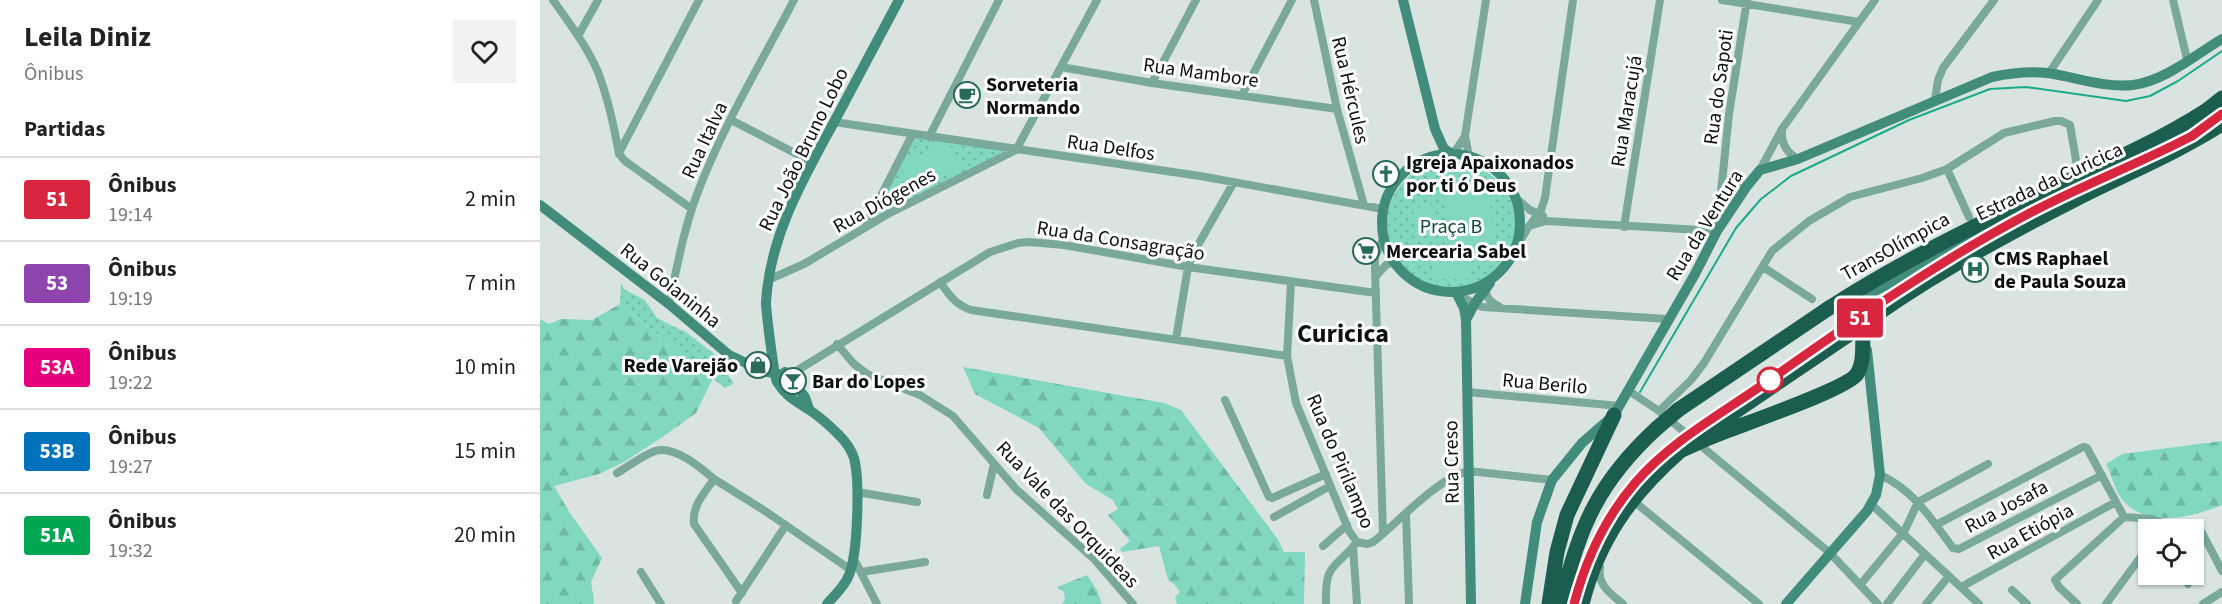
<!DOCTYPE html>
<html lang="pt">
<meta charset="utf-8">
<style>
:root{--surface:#fff;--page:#f2f2f2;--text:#222;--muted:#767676;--line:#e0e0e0}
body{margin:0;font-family:"Source Sans 3",sans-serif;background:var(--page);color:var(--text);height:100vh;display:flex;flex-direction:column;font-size:22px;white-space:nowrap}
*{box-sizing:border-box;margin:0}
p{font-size:20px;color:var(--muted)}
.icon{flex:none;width:33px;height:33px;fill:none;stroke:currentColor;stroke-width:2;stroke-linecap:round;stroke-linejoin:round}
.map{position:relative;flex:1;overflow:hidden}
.sheet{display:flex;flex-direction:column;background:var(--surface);width:540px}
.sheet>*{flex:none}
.badge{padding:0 12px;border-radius:4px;font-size:21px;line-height:39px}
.buttons{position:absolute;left:1598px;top:519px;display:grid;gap:12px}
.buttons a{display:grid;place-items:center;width:66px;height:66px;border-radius:0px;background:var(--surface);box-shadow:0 2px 4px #0004;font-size:30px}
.map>.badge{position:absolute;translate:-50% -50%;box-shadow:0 0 0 3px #fff}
h2{padding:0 24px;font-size:22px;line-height:54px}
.round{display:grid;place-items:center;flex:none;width:63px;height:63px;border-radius:0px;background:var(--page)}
.headline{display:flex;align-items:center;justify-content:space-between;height:102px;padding:0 24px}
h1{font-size:28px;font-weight:700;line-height:45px}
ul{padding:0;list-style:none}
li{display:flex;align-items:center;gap:18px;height:84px;padding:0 24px;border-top:2px solid var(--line)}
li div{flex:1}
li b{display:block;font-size:22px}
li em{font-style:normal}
li .badge{min-width:66px;font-weight:700;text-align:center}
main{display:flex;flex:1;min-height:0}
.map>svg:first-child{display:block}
</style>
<main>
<section class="sheet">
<div class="headline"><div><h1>Leila Diniz</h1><p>Ônibus</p></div><a class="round"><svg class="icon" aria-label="heart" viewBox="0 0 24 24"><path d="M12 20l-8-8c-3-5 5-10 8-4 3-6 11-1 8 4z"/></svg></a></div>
<h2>Partidas</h2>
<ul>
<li><span class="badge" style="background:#d7263d;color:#fff">51</span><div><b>Ônibus</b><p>19:14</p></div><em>2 min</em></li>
<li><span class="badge" style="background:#8e44ad;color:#fff">53</span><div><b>Ônibus</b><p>19:19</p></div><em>7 min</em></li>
<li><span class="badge" style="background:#e6007e;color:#fff">53A</span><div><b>Ônibus</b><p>19:22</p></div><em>10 min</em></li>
<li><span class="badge" style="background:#0072bc;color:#fff">53B</span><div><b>Ônibus</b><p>19:27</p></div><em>15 min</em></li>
<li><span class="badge" style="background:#00a651;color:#fff">51A</span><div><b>Ônibus</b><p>19:32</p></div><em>20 min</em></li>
</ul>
</section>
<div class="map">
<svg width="1682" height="604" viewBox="0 0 1682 604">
<defs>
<pattern id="forest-firs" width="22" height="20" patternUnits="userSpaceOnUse" patternTransform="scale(1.5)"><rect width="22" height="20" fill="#81d7c0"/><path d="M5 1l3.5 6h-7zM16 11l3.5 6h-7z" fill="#6eb8a4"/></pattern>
<pattern id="park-dots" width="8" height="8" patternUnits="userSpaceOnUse" patternTransform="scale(1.5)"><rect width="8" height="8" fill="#81d7c0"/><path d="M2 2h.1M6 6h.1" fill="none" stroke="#6eb8a4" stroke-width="1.8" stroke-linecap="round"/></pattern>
</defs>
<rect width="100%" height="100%" fill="#d9e4e0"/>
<!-- forest -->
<path fill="url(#forest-firs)" d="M80,304L173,378L156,413L121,438L84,462L59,474L14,486L30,513L62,558L51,582L54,601L53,604H0V319L9,324L21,319L52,320Z
M423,367L624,403L641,410L737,538L744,552H765L764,604H637L635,597L640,592L634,584L628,580L619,546L582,552L580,549L590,541L568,515L578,509L573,500L546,484L499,428L435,394Z
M1682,441V505C1651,518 1601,530 1579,495C1574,486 1571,474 1566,464L1582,454Z
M547,575L557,590L562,604H522L525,600L524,592L517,587Z"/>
<!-- park -->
<path fill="url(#park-dots)" d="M372,135L476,150L324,228Z
M846 226a65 65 0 1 1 130 0a65 65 0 1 1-130 0Z
M81,284L85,290L105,300L117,318L143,331L142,329L177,356L175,358L194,383L185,388L80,304Z"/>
<!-- pitch -->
<path fill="#81d7c0" d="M398,144L410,146L422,166L373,192L361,167Z
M949,181L953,250L907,252L904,183Z
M892,206L894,232L875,234L873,208Z
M892,258H928V279H892Z"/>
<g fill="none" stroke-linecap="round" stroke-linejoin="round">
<!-- stream -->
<path stroke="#1ca98d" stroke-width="2" d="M1100,392L1196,228L1221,199L1251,176L1369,120L1450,89L1486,87L1586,101L1610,96L1638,81L1682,51"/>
<!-- street -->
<path stroke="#7aa99b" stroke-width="8" d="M13,0C29,23 47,46 58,72C68,98 74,126 79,154L85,161L152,209
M774,0L797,109L824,205
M1182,0L1319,22
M1633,0L1647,59
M38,36L58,0
M521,67L612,83L797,109
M1509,73L1558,0
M612,83L656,0
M702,95L752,0
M1395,100L1398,80L1403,68L1454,0
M191,120L272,162
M294,122L660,176L843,209
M1242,130C1241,144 1247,153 1258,159
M389,137L459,0
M79,153L159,0
M914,153L925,136
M929,156L925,136L946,0
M1407,169L1429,217
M1220,170L1242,129L1335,0
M1183,178L1207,186
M977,199L990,210L1003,216
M990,225L1001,210L1005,198L1033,0
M325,227L372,135
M1084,227L1120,0
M976,248L989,226L1006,221L1177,231L1189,114L1207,0
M1223,267L1272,299
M836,276L846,265L854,262
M228,280L264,264L348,214L476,150L557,0
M400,282C409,295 416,305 431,310L747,356
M751,282L747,356L756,403L809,531L817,542L827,544L833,542C860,521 897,478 929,471L1012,480
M946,287C945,299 951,302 960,307
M919,292L926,299L942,307L1128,319
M129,304C137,268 143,232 156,197C181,129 220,65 254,0
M636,339L648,267L654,252L694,182
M297,344L314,364L327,374L380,395L413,416L476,489L554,559L593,604
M248,376L450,252L478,243L489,242L524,245L648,267L836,293
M1089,391L1119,411L1290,553L1338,604
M927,392L1080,406
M685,400L729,497L732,498L786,474
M1119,411L1151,380L1164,363L1232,251L1269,221L1310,197L1382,178L1407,169L1464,133L1515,121H1521L1530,125L1539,178
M77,473C89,466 102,456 115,451C134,445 160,467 174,479
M1340,475C1373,489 1392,520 1413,548L1419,549L1562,475
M317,492L377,502
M447,495L454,464
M1096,503L1219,604
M1331,504L1439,604
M866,514L869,604
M734,517L790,486
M1396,525L1543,447L1547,448L1584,517L1612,519L1625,524L1627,530
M1626,526L1654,525L1659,527L1682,571
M843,534L835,268V257L843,239
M783,546L807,525
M813,547L817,604
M313,557L337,604
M1060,567C1057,585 1071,594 1083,604
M101,572L121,604
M321,572L385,562
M1643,574L1648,584
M1320,585L1364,532L1378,502L1448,464
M1421,587L1574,503
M1472,590L1487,604
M202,593L154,524C152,505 164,494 174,479L222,509L311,570
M196,601L246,525
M786,604C785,561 794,571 817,542
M1347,604L1385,554
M1386,604L1409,576
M1537,604L1519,587L1515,580L1584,517
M1566,604L1608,547
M1663,604L1682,592"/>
<!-- secondary -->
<path stroke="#418c7a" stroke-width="10" d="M863,0L895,129L904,149L911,153
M842 223a69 69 0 1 1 138 0a69 69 0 1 1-138 0Z
M0,205L129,304L189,355L223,371L248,376
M916,292L924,308L926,320L931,604
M926,320L935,303L950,283
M1323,329C1321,312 1321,302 1335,291L1457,226L1624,147L1641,142
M245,372L265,397L269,409
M287,604C295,595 305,586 309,575C318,553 320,480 314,458C311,449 305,441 299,435C290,426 281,418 271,411C258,402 246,397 237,382C234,376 226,311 226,302C230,236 262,181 293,124C315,83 337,42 359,0
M985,604L997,522L1012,480L1042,443L1074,415L1155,274L1177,231L1207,186L1220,170L1258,159L1452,77C1471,73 1487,71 1507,73C1536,77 1563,88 1593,85C1625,81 1655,55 1682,39
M1246,604L1327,511L1336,495L1340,475L1327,350"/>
<!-- highway -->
<path stroke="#1b5e4f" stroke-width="15" d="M1667,110L1682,98
M1138,410L1289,308
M1165,432L1308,335
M1171,437C1197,426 1306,390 1317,374C1325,362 1322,341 1323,327
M1009,604L1017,552L1027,515L1074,415
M1021,604C1038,528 1059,481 1117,428
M1042,604C1058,540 1091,494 1140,451"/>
<!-- highway-bridge -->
<path stroke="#1b5e4f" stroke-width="15" d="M1289,308C1359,263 1434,226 1509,190C1563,165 1617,142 1667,110
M1308,335C1379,282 1457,239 1536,199C1585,174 1635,154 1682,124
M1117,428L1138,410
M1140,451L1171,437"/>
</g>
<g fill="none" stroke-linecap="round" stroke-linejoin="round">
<defs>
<path id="line" d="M1034,604C1046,559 1065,518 1095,483C1132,440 1183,413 1228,381C1312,322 1397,262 1488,214C1535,189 1585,169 1632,146L1652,136L1682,114"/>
</defs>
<!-- line casing -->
<use href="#line" stroke="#fff" stroke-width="14"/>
<!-- line -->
<use href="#line" stroke="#d7263d" stroke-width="9"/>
</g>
<!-- icons -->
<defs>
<symbol id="cafe-ring" viewBox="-11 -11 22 22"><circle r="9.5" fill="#fff" stroke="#286b5b" stroke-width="1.5"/><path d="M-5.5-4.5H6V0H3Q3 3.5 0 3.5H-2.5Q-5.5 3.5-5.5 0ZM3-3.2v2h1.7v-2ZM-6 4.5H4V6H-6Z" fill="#286b5b"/></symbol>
<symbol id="church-ring" viewBox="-11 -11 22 22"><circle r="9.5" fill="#fff" stroke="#286b5b" stroke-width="1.5"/><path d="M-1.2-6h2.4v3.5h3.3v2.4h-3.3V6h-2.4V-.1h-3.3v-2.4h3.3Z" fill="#286b5b"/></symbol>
<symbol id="supermarket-ring" viewBox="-11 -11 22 22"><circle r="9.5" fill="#fff" stroke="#286b5b" stroke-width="1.5"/><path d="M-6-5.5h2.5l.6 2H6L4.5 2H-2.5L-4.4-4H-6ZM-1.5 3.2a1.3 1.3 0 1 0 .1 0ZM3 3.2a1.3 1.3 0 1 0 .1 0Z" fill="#286b5b"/></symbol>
<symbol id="hospital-ring" viewBox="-11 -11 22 22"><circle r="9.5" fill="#fff" stroke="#286b5b" stroke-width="1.5"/><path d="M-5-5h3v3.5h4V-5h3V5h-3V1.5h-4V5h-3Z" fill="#286b5b"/></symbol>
<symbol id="shop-ring" viewBox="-11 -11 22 22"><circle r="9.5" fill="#fff" stroke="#286b5b" stroke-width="1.5"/><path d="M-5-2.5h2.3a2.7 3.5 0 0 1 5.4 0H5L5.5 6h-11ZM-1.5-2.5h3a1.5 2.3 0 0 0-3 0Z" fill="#286b5b"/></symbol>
<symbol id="bar-ring" viewBox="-11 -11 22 22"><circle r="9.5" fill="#fff" stroke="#286b5b" stroke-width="1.5"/><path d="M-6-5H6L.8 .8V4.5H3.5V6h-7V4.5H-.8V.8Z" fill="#286b5b"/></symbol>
</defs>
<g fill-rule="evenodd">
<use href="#cafe-ring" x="412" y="80" width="30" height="30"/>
<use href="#church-ring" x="831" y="159" width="30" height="30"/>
<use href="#supermarket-ring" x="811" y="236" width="30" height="30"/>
<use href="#hospital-ring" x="1420" y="254" width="30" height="30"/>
<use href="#shop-ring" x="203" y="350" width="30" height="30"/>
<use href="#bar-ring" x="238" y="366" width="30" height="30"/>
</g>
<!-- markers -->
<circle fill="#fff" stroke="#d7263d" stroke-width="3" cx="1230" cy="380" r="12"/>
<g text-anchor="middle" stroke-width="6" stroke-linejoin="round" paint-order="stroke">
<!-- street labels -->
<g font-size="20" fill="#0d1110" stroke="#fff">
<text transform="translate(661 72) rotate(8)" y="7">Rua Mambore</text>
<text transform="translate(1178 87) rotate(-82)" y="7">Rua do Sapoti</text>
<text transform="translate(811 90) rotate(77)" y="7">Rua Hércules</text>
<text transform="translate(1086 111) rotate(-81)" y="7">Rua Maracujá</text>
<text transform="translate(164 140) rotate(-65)" y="7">Rua Italva</text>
<text transform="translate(571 147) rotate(8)" y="7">Rua Delfos</text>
<text transform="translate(263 149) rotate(-64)" y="7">Rua João Bruno Lobo</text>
<text transform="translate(1509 181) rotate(-25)" y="7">Estrada da Curicica</text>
<text transform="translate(344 200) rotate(-29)" y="7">Rua Diógenes</text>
<text transform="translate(1164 225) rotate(-58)" y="7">Rua da Ventura</text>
<text transform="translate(581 240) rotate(9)" y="7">Rua da Consagração</text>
<text transform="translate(1355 246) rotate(-29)" y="7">TransOlímpica</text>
<text transform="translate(131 285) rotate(39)" y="7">Rua Goianinha</text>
<text transform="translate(1005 383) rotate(5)" y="7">Rua Berilo</text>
<text transform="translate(801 461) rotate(67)" y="7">Rua do Pirilampo</text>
<text transform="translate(911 462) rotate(-91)" y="7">Rua Creso</text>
<text transform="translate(1466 506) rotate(-28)" y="7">Rua Josafa</text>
<text transform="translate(528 514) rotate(46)" y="7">Rua Vale das Orquideas</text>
<text transform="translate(1490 531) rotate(-29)" y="7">Rua Etiópia</text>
</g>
<!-- poi labels -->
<g font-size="20" font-weight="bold" fill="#0d1110" stroke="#fff" text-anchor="start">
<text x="446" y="91">Sorveteria<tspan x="446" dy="23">Normando</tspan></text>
<text x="866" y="169">Igreja Apaixonados<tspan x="866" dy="23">por ti ó Deus</tspan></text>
<text x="846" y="258">Mercearia Sabel</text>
<text x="1454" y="265">CMS Raphael<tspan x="1454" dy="23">de Paula Souza</tspan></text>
<text x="198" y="372" text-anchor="end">Rede Varejão</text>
<text x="272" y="388">Bar do Lopes</text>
</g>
<!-- park labels -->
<g font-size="20" fill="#11473b" stroke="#fff">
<text x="911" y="233">Praça B</text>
</g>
<!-- district labels -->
<g font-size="26" font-weight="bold" fill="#0d1110" stroke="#fff">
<text x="803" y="342">Curicica</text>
</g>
</g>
</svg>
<div class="buttons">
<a><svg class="icon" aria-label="locate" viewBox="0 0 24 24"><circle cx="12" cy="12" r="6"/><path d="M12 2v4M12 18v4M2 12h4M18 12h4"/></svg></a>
</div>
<b class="badge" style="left:1320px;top:318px;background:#d7263d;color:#fff">51</b>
</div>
</main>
